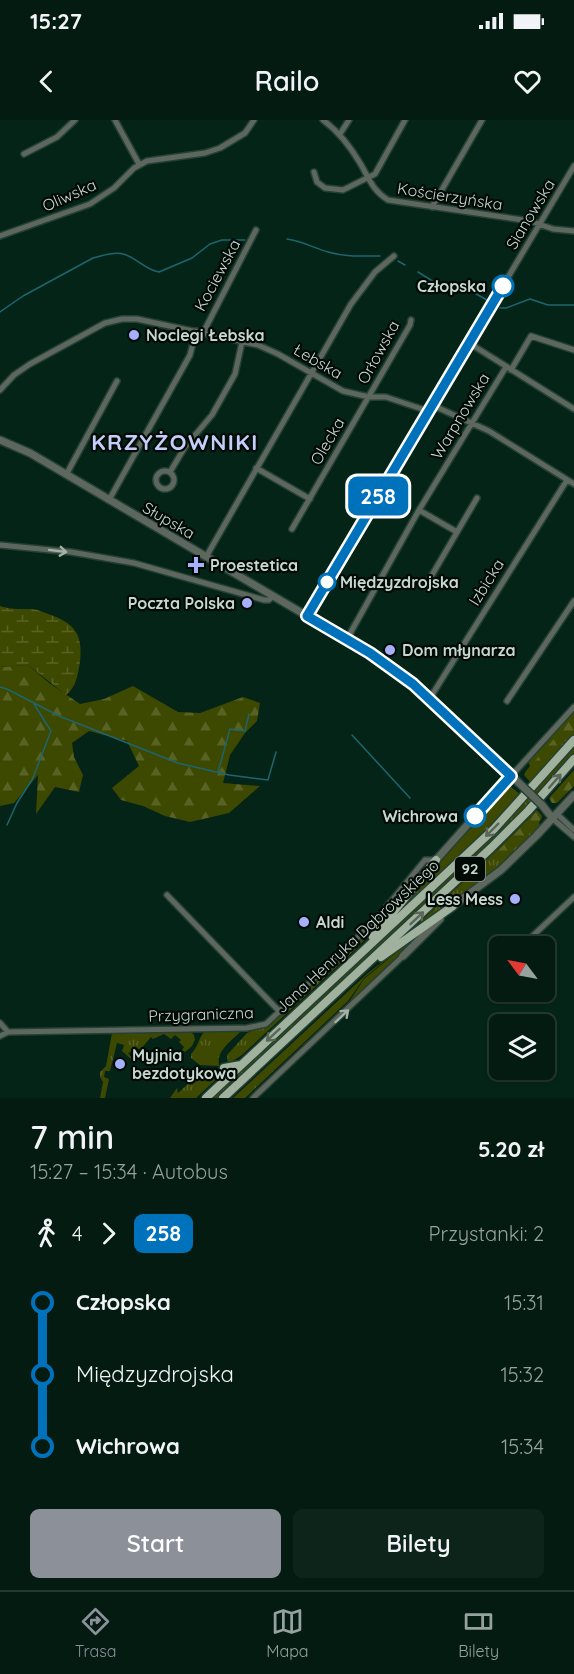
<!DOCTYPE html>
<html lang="pl">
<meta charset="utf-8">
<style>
:root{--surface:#041b12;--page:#0d241b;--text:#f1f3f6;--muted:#97a19f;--line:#253932;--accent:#8c9099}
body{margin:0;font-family:Quicksand,sans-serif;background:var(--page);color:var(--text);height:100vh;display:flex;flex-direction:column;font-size:22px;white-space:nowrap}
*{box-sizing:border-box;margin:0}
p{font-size:20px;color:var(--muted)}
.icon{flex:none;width:33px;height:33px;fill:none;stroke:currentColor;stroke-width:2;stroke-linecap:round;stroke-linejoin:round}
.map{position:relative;height:978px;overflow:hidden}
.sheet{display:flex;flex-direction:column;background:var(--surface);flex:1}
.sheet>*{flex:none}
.badge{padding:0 12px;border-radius:9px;font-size:21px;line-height:39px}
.needle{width:39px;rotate:302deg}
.controls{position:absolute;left:489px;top:816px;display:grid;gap:12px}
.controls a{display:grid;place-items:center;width:66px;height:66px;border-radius:9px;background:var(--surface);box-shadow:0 2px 4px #0004,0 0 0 2px var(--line);font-size:30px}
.map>.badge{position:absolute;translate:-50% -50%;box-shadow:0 0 0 3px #fff}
.legs{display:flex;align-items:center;gap:9px;height:66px;padding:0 30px;font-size:20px}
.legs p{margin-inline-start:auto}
.headline{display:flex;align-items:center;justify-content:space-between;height:102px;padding:0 30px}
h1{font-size:33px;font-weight:600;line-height:45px}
.action{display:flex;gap:12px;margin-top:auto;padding:12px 30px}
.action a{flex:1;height:69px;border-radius:9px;background:var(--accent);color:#fff;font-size:24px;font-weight:600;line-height:69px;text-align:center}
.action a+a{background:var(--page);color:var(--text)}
ul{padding:0 30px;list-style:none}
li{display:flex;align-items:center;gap:21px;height:72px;font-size:22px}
li i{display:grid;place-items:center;width:9px;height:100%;margin:0 8px;background:currentColor}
li i::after{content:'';width:15px;height:15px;margin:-8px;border:4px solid;border-radius:50%;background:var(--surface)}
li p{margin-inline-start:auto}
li:first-child i{background:linear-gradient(#0000 50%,currentColor 0)}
li:last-child i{background:linear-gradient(currentColor 50%,#0000 0)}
.status{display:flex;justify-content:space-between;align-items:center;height:42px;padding:0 30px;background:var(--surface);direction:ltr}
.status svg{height:16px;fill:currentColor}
header{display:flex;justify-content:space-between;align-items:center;height:78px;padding:0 30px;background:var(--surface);font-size:27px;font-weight:600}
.tab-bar{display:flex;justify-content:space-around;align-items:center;height:84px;border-top:2px solid var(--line);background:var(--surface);font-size:16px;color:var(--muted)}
.tab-bar a{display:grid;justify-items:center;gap:3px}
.tab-bar .on{color:var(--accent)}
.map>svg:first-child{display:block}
</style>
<div class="status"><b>15:27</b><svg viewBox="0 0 49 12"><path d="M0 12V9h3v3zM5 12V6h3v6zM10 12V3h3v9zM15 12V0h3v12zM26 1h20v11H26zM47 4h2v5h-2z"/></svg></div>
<header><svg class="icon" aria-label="back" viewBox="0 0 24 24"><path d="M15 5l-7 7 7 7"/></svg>Railo<svg class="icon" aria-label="heart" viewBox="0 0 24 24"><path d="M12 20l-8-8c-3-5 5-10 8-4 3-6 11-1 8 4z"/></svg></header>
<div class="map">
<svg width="574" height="978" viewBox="0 0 574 978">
<defs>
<pattern id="grass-tufts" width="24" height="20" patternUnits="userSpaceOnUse" patternTransform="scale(1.5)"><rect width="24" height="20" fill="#3d4800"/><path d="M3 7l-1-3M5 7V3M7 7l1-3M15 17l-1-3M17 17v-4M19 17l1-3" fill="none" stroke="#586224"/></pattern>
<pattern id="forest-firs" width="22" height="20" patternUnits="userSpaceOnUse" patternTransform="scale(1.5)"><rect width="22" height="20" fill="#3d4800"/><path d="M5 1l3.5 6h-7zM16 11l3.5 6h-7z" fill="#586224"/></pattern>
<pattern id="wetland-marsh" width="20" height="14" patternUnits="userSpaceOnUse" patternTransform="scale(1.5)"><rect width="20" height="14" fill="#3d4800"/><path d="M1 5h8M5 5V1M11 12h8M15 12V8" fill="none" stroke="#586224"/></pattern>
</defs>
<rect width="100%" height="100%" fill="#052418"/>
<!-- grass -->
<path fill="url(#grass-tufts)" d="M574,592V615L532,664L524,655L530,646L528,641Z
M574,626V634L526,689L488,726L218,978H211L501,707Z
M511,667L521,675L451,746L383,808L500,673L503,674Z
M537,690L542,696L539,703L541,706C505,746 463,775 420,806L419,803L496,731Z
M425,746L424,751L358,827L242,935L228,944L227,935L247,913L273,902L344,836L377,803Z
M409,822L413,823L305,927L303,925L349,882L364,859Z
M404,825L364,858L348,881L245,978H233L368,853Z
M190,911L194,915L195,920L192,926L185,932L182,930L184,927L179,922L181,920L175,915L171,919L164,914L153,919L151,917L140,930L135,926L136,930L128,933L132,938L131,939L122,931L124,925L117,923L110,951H105L104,957L109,959L105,978H100L103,962L100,957V952L106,946L112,913Z
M205,911H241C232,921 216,930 219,946L200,945L191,938V934C199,926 198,918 205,911Z
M198,951L224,952L196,978H170L177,968L178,973L188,964V959Z"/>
<!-- forest -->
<path fill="url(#forest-firs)" d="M28,545L49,563L80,584L104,579L133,566L178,592L200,593L243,577L260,583L257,601L245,613L230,635L223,663L260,666L229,693L190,702L165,696L143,686L121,680L112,668L139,646L127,621L89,611L72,623L74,637L83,655L79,672L55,667L36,694L38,655L14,683L0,686V547Z
M574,596V609L531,661L525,655L526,651Z
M574,650V666L557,683H552L549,678Z
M511,668L518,675L483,711L434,751L501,675Z
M537,691L542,698C531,713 515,730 500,739L495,737L494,735Z"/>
<!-- wetland -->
<path fill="url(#wetland-marsh)" d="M0,486C13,490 20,489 33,489C39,490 45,493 51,495C76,504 83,516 80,542C78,554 76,568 66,575L28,545L0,547Z"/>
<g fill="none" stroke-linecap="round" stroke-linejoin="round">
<!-- stream -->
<path stroke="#1e656f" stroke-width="1.5" d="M287,119C302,121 314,128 328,132C346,137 361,136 380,136
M398,141L405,145
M418,152L445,169L471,171L487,180
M500,188H506L530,179L548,185H574
M0,192L23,176L93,138C102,136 114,131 123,134C136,137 145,150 159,152L192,138L210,124L222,120H245
M0,567L7,569L59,596L178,643L229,655L268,660L276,632
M352,615L410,678
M218,652L230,609L245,611L249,594
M7,705L17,683L32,660L51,611L34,584"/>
<defs>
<path id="minor" d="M115,0L139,44
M323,0C338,11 350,26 360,43C369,58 372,70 388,80L530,101L553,109L574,111
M340,14L349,0
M24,34L57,17L75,0
M314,52L317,62L325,68L343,70L375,54L405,0
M432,87L482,0
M0,116L90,84L114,68L134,48L147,41L205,33L220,28L245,13L254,0
M203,213L256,110
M469,223L574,289
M511,250L531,216L574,230
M0,270L14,255L30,244L105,203L122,199H137L258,225L278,234L343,271L369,277H386L428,291
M432,285L489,311L574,364
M256,348L310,379
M156 360a9 9 0 1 1 18 0a9 9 0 1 1-18 0Z
M170,352L185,327L212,295L235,254L242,222
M66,355L117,261
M109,380L190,235L196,211
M419,390L457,412
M292,409L410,205L411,200
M0,425L71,432L134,443L264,480H269L273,476
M206,437L351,184L375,152L394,136
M425,467L477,378
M307,496L574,46
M347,519L419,390L506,247
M430,578L567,360
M507,581L574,481
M511,656L574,587
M557,694L574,710
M553,699L574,717
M167,775L280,892
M522,826L574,777
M0,903L8,912
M0,916L8,912L247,908L266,904L375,801L425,740H436
M253,978L403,836"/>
<path id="tertiary" d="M0,320L30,333L370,533L423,573L519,663
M542,685L553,699
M436,740L511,656
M450,788L501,750L536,716L574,675
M403,836L440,799"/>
<path id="primary" d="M373,817L436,740
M381,837L453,786
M224,948L241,945
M206,978L494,709L574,620
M223,978L491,728L528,691L574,639"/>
</defs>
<!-- minor casing -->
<use href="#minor" stroke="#244135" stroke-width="8"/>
<!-- tertiary casing -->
<use href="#tertiary" stroke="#244135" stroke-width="10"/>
<!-- primary casing -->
<use href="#primary" stroke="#244135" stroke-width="11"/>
<!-- minor -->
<use href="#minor" stroke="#5e675d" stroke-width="5"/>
<!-- tertiary -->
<use href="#tertiary" stroke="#5e675d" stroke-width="7"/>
<!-- primary -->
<use href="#primary" stroke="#a0b29d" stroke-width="8"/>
<defs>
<path id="tertiary-bridge" d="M519,663L542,685"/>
</defs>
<!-- tertiary-bridge casing -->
<use href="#tertiary-bridge" stroke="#244135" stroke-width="10" stroke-linecap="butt"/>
<!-- tertiary-bridge -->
<use href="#tertiary-bridge" stroke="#5e675d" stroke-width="7"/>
</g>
<!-- one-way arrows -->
<defs><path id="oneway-shaft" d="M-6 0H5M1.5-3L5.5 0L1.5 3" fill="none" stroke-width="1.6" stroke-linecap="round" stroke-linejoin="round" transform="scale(1.5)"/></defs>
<g stroke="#a2b0a8">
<use href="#oneway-shaft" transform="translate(58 431) rotate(7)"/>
<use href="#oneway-shaft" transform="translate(342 896) rotate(-43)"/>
</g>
<g stroke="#596659">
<use href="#oneway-shaft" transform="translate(555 661) rotate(-49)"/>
<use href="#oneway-shaft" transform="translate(492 710) rotate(135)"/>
<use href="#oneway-shaft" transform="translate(417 798) rotate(-43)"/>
<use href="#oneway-shaft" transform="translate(273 915) rotate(137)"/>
</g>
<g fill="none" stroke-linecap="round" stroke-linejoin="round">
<defs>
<path id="line-1" d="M475,696L511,656L413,564L370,533L307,496L503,166"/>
</defs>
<!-- line-1 casing -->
<use href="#line-1" stroke="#fff" stroke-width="14"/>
<!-- line-1 -->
<use href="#line-1" stroke="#0072bc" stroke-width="9"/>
</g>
<!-- markers -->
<g fill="#fff" stroke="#0072bc" stroke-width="3">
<circle cx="503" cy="166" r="10"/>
<circle cx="327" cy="462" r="8"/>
<circle cx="475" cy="696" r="10"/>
</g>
<g fill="#a5b1fc" stroke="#020a06" stroke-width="2">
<circle cx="134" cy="215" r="6"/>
<path d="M193 436h6v6h6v6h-6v6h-6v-6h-6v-6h6z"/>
<circle cx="247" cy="483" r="6"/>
<circle cx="390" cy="530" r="6"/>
<circle cx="515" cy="779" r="6"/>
<circle cx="304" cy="802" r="6"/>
<circle cx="120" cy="944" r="6"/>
</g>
<g text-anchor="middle" stroke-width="4.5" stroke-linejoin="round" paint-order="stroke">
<!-- shield labels -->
<rect fill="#020a06" stroke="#8c9a93" stroke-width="1.5" x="455" y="737" width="30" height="24" rx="4.5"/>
<g font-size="15" font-weight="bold" fill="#c7d8d0">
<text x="470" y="754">92</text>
</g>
<!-- street labels -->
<g font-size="16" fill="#c7d8d0" stroke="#020a06">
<text transform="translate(69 75) rotate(-24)" y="6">Oliwska</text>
<text transform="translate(450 76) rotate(9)" y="6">Kościerzyńska</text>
<text transform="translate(530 94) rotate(-59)" y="6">Sianowska</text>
<text transform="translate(217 155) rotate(-62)" y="6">Kociewska</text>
<text transform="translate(378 232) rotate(-61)" y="6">Orłowska</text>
<text transform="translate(318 241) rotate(30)" y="6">Łebska</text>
<text transform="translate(460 296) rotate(-59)" y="6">Warpnowska</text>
<text transform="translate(327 321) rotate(-60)" y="6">Olecka</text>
<text transform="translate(169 400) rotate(30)" y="6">Słupska</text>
<text transform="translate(486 462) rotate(-58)" y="6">Izbicka</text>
<text transform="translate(357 816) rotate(-43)" y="6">Jana Henryka Dąbrowskiego</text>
<text transform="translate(201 894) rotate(-2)" y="6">Przygraniczna</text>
</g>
<!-- stop labels -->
<g font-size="16" font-weight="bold" fill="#c7d8d0" stroke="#020a06" text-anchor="end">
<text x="486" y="172">Człopska</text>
<text x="340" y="468" text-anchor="start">Międzyzdrojska</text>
<text x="458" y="702">Wichrowa</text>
</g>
<!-- poi labels -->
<g font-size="16" font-weight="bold" fill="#c7d8d0" stroke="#020a06" text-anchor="start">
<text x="146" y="221">Noclegi Łebska</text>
<text x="210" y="451">Proestetica</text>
<text x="235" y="489" text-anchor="end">Poczta Polska</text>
<text x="402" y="536">Dom młynarza</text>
<text x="503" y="785" text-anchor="end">Less Mess</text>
<text x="316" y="808">Aldi</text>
<text x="132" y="941">Myjnia<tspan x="132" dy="18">bezdotykowa</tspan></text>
</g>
<!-- district labels -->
<g font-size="22" font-weight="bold" letter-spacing="1.5" fill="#c5cef8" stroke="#020a06">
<text x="175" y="330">KRZYŻOWNIKI</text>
</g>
</g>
</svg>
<div class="controls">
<a><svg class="needle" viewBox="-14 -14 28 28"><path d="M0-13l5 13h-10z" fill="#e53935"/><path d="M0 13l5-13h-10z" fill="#97a19f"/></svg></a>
<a><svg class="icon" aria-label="layers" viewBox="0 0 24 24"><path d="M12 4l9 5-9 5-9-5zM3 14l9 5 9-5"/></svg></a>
</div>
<b class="badge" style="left:378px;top:376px;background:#0072bc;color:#fff">258</b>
</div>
<section class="sheet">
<div class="headline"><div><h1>7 min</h1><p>15:27 – 15:34 · Autobus</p></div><b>5.20 zł</b></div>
<div class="legs"><svg class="icon" aria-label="walk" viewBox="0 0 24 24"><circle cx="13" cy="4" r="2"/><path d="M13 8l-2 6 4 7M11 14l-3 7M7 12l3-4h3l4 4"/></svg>4<svg class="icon" aria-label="forward" viewBox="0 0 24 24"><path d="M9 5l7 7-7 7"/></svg><b class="badge" style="background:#0072bc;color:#fff">258</b><p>Przystanki: 2</p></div>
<ul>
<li><i style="color:#0072bc"></i><b>Człopska</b><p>15:31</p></li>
<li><i style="color:#0072bc"></i><span>Międzyzdrojska</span><p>15:32</p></li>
<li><i style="color:#0072bc"></i><b>Wichrowa</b><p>15:34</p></li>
</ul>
<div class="action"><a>Start</a><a>Bilety</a></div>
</section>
<nav class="tab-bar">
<a class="on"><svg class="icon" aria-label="directions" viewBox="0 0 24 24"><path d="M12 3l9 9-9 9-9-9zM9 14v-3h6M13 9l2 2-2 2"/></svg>Trasa</a>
<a><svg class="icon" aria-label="map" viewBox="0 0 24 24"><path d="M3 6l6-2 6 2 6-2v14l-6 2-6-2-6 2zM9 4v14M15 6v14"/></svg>Mapa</a>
<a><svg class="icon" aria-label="tickets" viewBox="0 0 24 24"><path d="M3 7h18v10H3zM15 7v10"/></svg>Bilety</a>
</nav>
